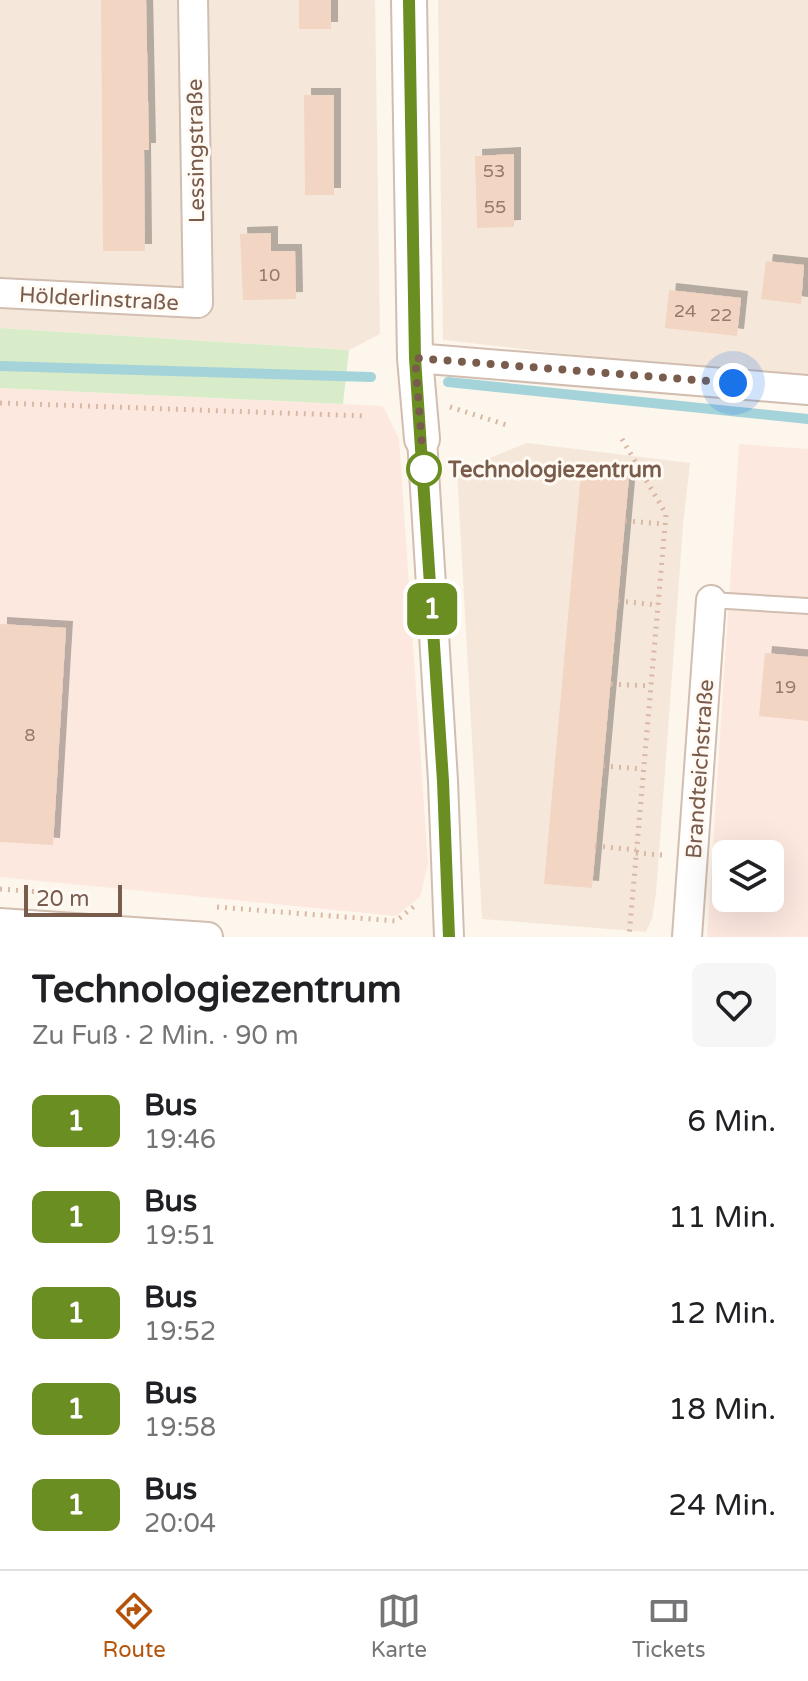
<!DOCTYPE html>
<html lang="de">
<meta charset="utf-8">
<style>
:root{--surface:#fff;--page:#f6f6f6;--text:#202124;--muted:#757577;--line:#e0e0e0;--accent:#b45309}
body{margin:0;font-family:"Varela Round",sans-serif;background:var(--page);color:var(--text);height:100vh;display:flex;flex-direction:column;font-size:30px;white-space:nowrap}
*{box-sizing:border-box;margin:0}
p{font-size:26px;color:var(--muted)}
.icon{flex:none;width:44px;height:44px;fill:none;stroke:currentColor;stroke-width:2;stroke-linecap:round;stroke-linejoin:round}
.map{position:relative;height:937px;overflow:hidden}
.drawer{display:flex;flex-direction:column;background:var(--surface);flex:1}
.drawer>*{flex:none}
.badge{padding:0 16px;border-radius:12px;font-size:28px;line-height:52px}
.tools{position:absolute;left:712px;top:840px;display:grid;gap:16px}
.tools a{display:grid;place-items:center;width:72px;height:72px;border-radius:12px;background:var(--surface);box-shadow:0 8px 32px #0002;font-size:40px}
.scale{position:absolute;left:24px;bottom:20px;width:98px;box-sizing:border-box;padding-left:8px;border:4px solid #7a5c4d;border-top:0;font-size:22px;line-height:28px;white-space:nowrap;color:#7a5c4d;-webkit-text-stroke:6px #fffaf3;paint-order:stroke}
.you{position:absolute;width:40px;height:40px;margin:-20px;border:6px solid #fff;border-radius:50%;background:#1a73e8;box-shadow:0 0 0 12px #1a73e833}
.map>.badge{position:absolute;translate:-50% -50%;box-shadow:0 0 0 4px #fff}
.round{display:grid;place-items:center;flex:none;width:84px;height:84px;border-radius:12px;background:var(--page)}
.overview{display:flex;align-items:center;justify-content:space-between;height:136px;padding:0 32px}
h1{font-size:38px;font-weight:800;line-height:60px}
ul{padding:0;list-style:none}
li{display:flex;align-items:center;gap:24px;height:96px;padding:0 32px}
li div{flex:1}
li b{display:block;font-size:30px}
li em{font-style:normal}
li .badge{min-width:88px;font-weight:700;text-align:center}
.tab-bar{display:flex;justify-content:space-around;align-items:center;height:112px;border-top:2px solid var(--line);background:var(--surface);font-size:22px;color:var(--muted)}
.tab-bar a{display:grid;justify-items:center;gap:4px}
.tab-bar .on{color:var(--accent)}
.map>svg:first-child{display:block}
</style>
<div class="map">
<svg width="808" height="937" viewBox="0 0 808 937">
<defs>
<filter id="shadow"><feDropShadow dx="7" dy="-7" stdDeviation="0" flood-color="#0004"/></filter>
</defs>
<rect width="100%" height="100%" fill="#fdf6ec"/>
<!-- residential -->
<path fill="#f5e8da" d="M0,0H375L380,334L349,350L0,328Z
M438,0H808V378L654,364L443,340Z
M527,443L690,463L683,526L656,894L652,919L646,932L482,919L457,471Z"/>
<!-- commercial -->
<path fill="#fde8e0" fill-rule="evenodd" d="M0,388L383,406L399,439L428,864L420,897L396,916L0,877Z
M739,444L808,449V937H707ZM726,854H770V898H726Z"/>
<!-- green -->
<path fill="#d8ecc9" d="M0,328L349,350L343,404L0,388Z"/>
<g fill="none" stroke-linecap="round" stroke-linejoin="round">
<!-- stream -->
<path stroke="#a5d3da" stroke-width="10" d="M0,366L371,377
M448,382L808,419"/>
</g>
<!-- building -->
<path fill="#f3d5c3" filter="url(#shadow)" d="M101,0H146L149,150H144L145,251H103Z
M299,0H331V29H299Z
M304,95H334V195H305Z
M514,154V227L477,228L475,156Z
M271,233V251H295L296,299L243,300L240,234Z
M766,261L804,265L801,304L761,299Z
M669,290L741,298L737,336L665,328Z
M581,472L629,477L592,888L544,884Z
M0,624L66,628L53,845L0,842Z
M765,653L808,657V721L759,716Z"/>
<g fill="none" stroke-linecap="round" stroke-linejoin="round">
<defs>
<path id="service" d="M711,600L808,606"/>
<path id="minor" d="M0,293L198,303L193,0
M415,358L808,390
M422,439L443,781L449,937
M0,923L208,937
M687,937L711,600"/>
<path id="tertiary" d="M409,0L415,358L422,439"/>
</defs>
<!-- service casing -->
<use href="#service" stroke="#d1beb0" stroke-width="18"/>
<!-- minor casing -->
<use href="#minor" stroke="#d1beb0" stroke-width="32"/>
<!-- tertiary casing -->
<use href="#tertiary" stroke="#d1beb0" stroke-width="38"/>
<!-- path -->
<path stroke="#d9b8a5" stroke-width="5" stroke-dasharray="2 6" stroke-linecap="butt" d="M0,403L367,416
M450,407L510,426
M622,439L666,514L629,937
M625,521L665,524
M618,601L658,605
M611,684L651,686
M603,766L643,769
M595,846L636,850
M636,853L663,855
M0,889L52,893
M217,907L396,921L417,904"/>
<!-- service -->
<use href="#service" stroke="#fff" stroke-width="14"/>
<!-- minor -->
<use href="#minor" stroke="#fff" stroke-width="28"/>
<!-- tertiary -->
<use href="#tertiary" stroke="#fff" stroke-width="34"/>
</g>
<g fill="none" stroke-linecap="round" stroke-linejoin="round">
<defs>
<path id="line" d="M409,0L415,358L443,781L449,937"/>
</defs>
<!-- line casing -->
<use href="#line" stroke="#fff" stroke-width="18"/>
<!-- line -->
<use href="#line" stroke="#6b8e23" stroke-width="12"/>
<!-- walk -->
<path stroke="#7a5c4d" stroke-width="8" stroke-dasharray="0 14.4" d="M424,469L415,358L733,383"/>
</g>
<!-- markers -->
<circle fill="#fff" stroke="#6b8e23" stroke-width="4" cx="424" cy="469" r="16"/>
<g text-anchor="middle" stroke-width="6" stroke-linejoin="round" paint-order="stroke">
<!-- number labels -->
<g font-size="18" fill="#987a6a">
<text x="494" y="177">53</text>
<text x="495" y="213">55</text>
<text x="269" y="281">10</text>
<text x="685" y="317">24</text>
<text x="721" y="321">22</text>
<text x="785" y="693">19</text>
<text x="30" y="741">8</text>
</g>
<!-- street labels -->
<g font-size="22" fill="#7a5c4d" stroke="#fffaf3">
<text transform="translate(195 151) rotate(-91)" y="8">Lessingstraße</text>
<text transform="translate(99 298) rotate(3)" y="8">Hölderlinstraße</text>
<text transform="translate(699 769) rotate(-86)" y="8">Brandteichstraße</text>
</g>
<!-- stop labels -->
<g font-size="22" font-weight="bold" fill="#7a5c4d" stroke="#fffaf3" text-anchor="start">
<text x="448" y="477">Technologiezentrum</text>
</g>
</g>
</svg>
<div class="tools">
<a><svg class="icon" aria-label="layers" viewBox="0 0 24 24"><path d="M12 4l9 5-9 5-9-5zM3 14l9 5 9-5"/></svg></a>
</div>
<div class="scale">20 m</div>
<div class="you" style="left:733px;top:383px"></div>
<b class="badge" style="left:432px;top:609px;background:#6b8e23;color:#fff">1</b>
</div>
<section class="drawer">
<div class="overview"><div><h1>Technologiezentrum</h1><p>Zu Fuß · 2 Min. · 90 m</p></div><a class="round"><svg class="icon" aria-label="heart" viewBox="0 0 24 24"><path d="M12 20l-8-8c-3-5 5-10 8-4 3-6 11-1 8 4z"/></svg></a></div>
<ul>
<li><span class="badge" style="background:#6b8e23;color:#fff">1</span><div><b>Bus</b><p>19:46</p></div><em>6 Min.</em></li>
<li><span class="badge" style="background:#6b8e23;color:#fff">1</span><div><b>Bus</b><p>19:51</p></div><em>11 Min.</em></li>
<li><span class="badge" style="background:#6b8e23;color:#fff">1</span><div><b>Bus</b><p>19:52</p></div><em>12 Min.</em></li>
<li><span class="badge" style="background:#6b8e23;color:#fff">1</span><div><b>Bus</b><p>19:58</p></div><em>18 Min.</em></li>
<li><span class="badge" style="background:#6b8e23;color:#fff">1</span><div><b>Bus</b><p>20:04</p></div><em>24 Min.</em></li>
</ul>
</section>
<nav class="tab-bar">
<a class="on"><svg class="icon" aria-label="directions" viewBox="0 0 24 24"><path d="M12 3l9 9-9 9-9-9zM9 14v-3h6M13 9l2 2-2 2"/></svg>Route</a>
<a><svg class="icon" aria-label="map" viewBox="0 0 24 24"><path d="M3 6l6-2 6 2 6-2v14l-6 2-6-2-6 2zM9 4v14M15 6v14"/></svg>Karte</a>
<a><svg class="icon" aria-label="tickets" viewBox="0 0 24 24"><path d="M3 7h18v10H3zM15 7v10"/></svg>Tickets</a>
</nav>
